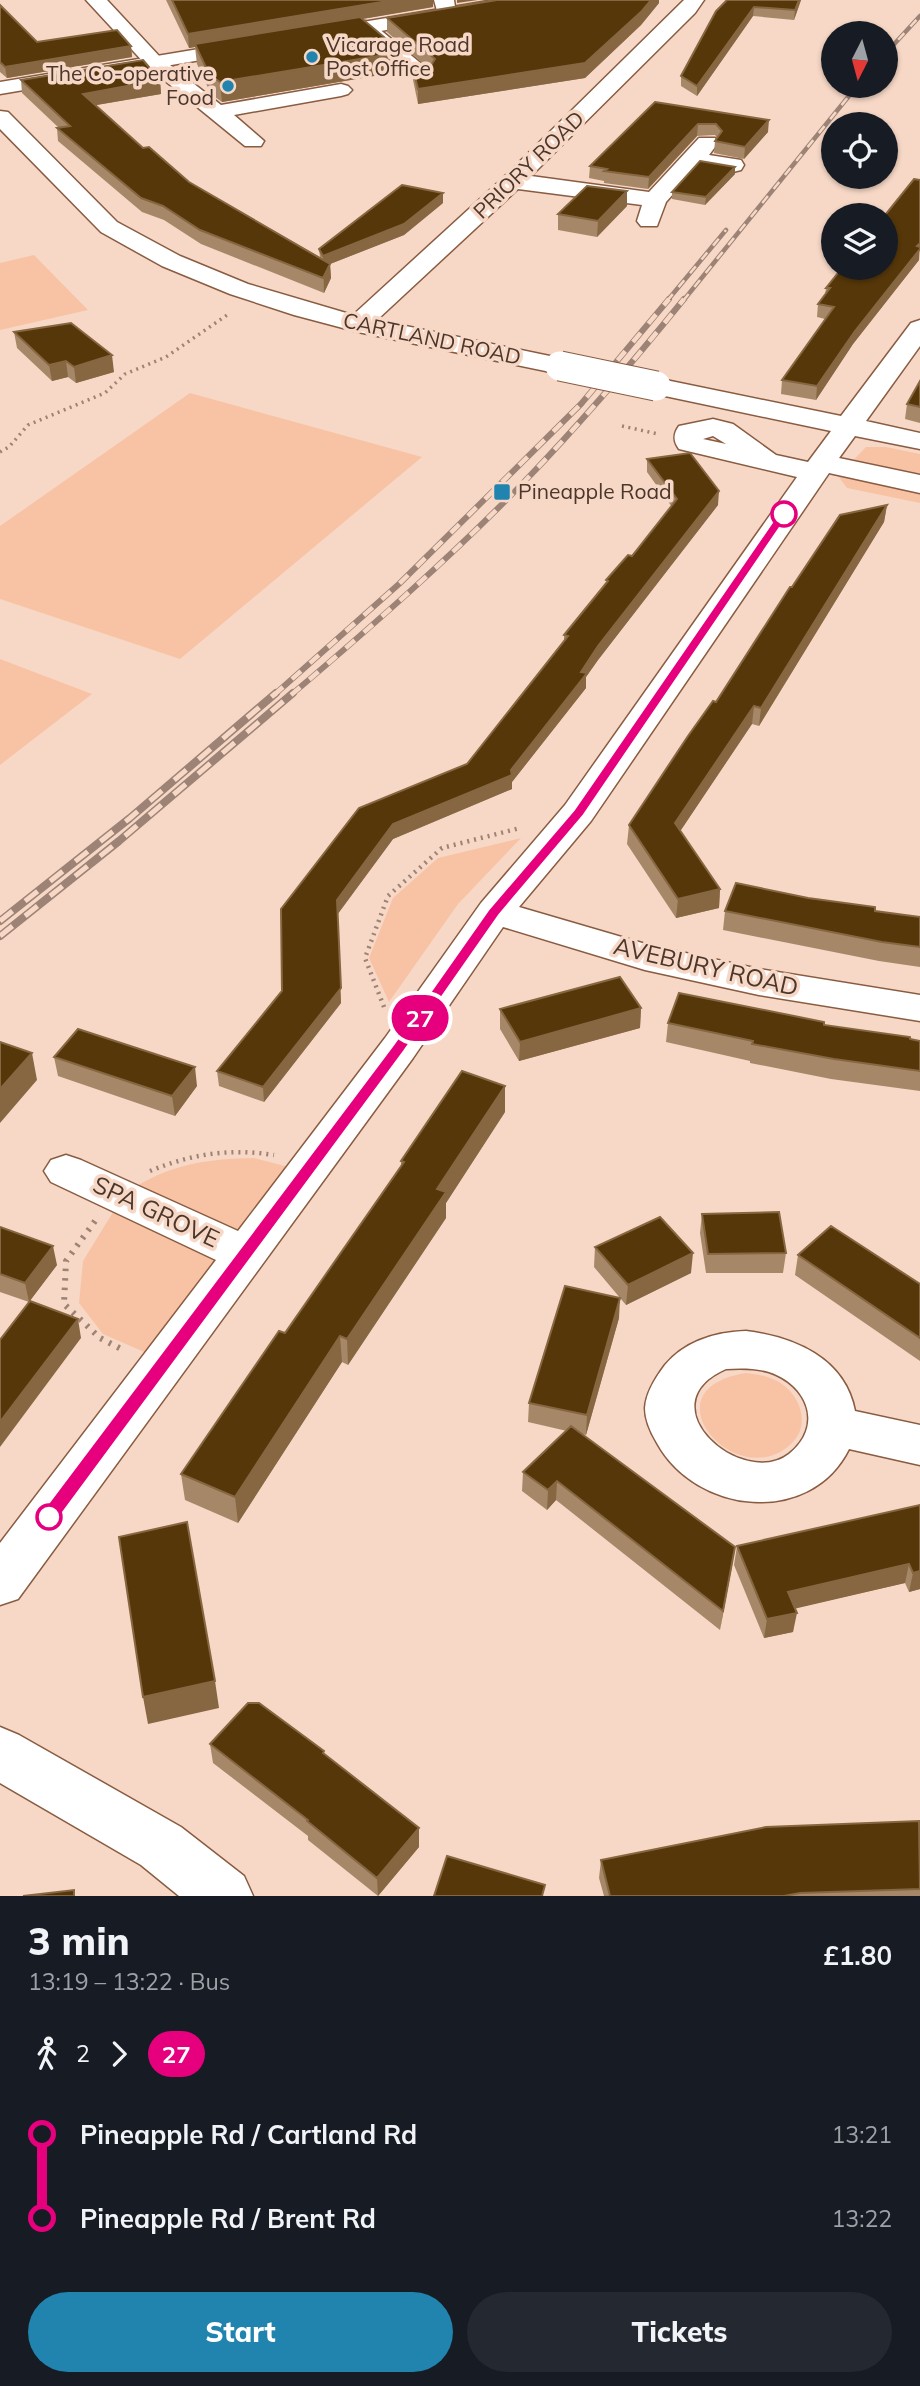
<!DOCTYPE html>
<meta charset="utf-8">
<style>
:root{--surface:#171b24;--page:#242831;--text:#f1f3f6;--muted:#9ea1a6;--accent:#2084ae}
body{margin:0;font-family:Mulish,sans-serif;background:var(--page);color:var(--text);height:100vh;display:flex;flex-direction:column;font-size:26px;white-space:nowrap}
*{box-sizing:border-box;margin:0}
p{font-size:23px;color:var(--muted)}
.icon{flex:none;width:38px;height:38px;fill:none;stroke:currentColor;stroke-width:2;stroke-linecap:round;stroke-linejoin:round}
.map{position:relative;height:1896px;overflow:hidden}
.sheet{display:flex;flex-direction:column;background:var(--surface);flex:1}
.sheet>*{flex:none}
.badge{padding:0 14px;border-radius:23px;font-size:24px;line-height:46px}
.needle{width:46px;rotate:186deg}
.controls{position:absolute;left:821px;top:21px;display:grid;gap:14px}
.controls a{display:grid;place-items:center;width:77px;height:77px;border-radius:50%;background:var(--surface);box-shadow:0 2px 5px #0004;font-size:35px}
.map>.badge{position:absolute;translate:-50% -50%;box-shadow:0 0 0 4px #fff}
.legs{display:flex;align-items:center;gap:10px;height:77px;padding:0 28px;font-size:23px}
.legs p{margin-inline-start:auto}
.summary{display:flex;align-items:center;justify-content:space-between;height:119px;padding:0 28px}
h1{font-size:38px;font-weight:800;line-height:52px}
.action{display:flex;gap:14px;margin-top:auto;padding:14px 28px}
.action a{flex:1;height:80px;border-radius:42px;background:var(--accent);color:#fff;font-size:28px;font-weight:800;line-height:80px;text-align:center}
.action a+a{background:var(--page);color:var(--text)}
ul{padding:0 28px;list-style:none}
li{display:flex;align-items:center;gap:24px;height:84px;font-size:26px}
li i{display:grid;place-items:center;width:10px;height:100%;margin:0 9px;background:currentColor}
li i::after{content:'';width:18px;height:18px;margin:-9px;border:5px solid;border-radius:50%;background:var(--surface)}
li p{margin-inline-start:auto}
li:first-child i{background:linear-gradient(#0000 50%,currentColor 0)}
li:last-child i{background:linear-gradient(currentColor 50%,#0000 0)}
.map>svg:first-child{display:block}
</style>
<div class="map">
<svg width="920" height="1896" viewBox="0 0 920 1896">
<rect width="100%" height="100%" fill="#f7d8c6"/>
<!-- green -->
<path fill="#f8c3a4" d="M34,255L88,310L0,330V263Z
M190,393L422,457L180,659L0,599V526Z
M866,447H886L920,454V503L847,488L838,476Z
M0,659L92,694L0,765Z
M521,838L458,904L389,1002L369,958L393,898L438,858Z
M254,1158L300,1170L245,1242L129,1191C170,1164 206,1159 254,1158Z
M118,1204L232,1257L158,1358L103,1334L79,1303L83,1261Z
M746,1373C757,1374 767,1376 777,1381C800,1393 812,1425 791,1444C737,1495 643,1389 746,1373Z"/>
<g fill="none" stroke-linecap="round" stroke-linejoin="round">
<defs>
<path id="minor" d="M86,0H107L161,58L221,105L341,84L348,86L352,90L348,94L341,96L234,115L264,141L261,146H245L147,66Z
M434,0H454L456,14L453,18H439Z
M684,0H704L695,13L531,176L649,192L699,138H715L718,143L709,155L741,160L744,165L741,170L733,172L698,166L666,202L657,226H641L637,221L642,205L518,189L377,320L569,360L573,366L569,372L560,374L358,332L294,315L230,294L162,266L101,232L0,129V111L8,112L117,222L180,256L248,284L353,315L505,176Z
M365,21L372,23L430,71L433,75L430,79H416L358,31L355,27L358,23Z
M920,320V346L866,421L920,433V449L855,436L839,458L920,475V493L829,473L591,821L519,907L649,945L759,969L920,995V1021L759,995L645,970L503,927L413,1058L18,1599L0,1605V1543L216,1260L51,1182L44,1171L51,1160L66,1155L81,1160L238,1231L385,1038L481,903L565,805L797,477L679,449C673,441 673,434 679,426L713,419L733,424L776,455L808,462L831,431L646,392L642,386L646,380L656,378L841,416L911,323ZM713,436L726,444L703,439Z
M746,1331C794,1337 845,1358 855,1411L920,1425V1465L849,1449C810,1527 696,1514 657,1443C651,1433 645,1420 645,1408C646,1392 656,1377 665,1365C685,1341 716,1332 746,1331ZM726,1369C740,1368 755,1368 769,1372C808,1385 824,1426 789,1454C742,1490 644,1405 726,1369Z
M0,1727L19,1735L181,1827L244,1876L253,1896H179L141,1865L0,1783Z"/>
<path id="major" d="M494,0H539L529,6L321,41L314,39L311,35L314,31L321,29Z
M247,41L254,43L257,47L254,51L0,94V82Z"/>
</defs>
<!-- minor casing -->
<use href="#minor" stroke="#895c41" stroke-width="3"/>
<!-- major casing -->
<use href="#major" stroke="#895c41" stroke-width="3"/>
<!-- path-far2 -->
<path stroke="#9d8375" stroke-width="3.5" stroke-dasharray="2 4.5" stroke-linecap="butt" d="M622,426L658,434
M0,452L9,447L28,425L105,393L125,374L166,357L230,313"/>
<!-- path-far1 -->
<path stroke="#9d8375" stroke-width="4.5" stroke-dasharray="2 5" stroke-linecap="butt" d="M384,1007L365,958L388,896L442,848L520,828
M150,1171C191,1154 230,1148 274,1155"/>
<!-- path -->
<path stroke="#9d8375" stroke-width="6" stroke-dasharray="2.5 7" stroke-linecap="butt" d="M95,1221L66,1261L64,1304L100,1338L125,1351"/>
<!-- minor -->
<use href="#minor" fill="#fff" fill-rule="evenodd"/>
<!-- major -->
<use href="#major" fill="#fff" fill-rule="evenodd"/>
<defs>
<path id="rail-far2" d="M886,53L920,16
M667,301L726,230
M683,301L857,86"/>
<path id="rail-far1" d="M274,695L399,584L581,404L669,299
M291,695C371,627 450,558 523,483C580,424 633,362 684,299"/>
<path id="rail" d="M0,921L130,818L276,693
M0,936L119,841L293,693"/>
</defs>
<!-- rail-far2 casing -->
<use href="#rail-far2" stroke="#9d8375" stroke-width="4.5"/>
<!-- rail-far1 casing -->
<use href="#rail-far1" stroke="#9d8375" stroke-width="6"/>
<!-- rail casing -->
<use href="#rail" stroke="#9d8375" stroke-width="8"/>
<!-- rail-far2 -->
<use href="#rail-far2" stroke="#f7d8c6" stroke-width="2.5" stroke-dasharray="9" stroke-linecap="butt"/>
<!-- rail-far1 -->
<use href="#rail-far1" stroke="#f7d8c6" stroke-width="4.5" stroke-dasharray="12" stroke-linecap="butt"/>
<!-- rail -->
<use href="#rail" stroke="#f7d8c6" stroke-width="5" stroke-dasharray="16" stroke-linecap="butt"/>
<defs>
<path id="minor-bridge" d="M560,366L656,386"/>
</defs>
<!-- minor-bridge casing -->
<use href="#minor-bridge" stroke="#895c41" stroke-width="31" stroke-linecap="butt"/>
<!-- minor-bridge -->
<use href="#minor-bridge" stroke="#fff" stroke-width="29"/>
</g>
<!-- wall -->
<path fill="#a68868" d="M166,0H433V7L362,19L403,71L222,102L211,94L197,64L195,47L189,48Z
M727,0H801L794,20L753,16L697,96L681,86V76Z
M659,3L641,25L585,78L418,104L413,80L412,65L427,67L387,32V18Z
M0,5L37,42L131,46L132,57L7,78L0,72Z
M21,80H160L161,94L96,105L143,148L189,182L320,257L319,249L443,203L404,235L330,264L331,278L324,293L201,244L164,220L142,212L58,141L57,128H59L22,93Z
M655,102L768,132L744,159L714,153L715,141L717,138L715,135L697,136L648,189L604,183V181L589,178L590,166Z
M735,167V174L705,205L672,199V192Z
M627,206L597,237L558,230V214Z
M919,260L853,344L816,400L781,394L782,380L825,319L817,317L818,304L825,295L826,288Z
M14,332L114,372L76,383L68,377L52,381L17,348Z
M920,381V423L905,419L907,404Z
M647,459L718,505L598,660L586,677V688L512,782V789L393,839L337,915L341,1003L264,1102L219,1086L217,1071L282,991L281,909L467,764L564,640V635L606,584V580L632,556L672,507L647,472Z
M887,505L884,522L759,726L752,724L680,831L720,889L719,908L676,918L627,844L629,825L716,702L792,587Z
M725,911H875L920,917V967L879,961L723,930Z
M641,1008L640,1028L519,1061L500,1029V1009Z
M668,1023L824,1025L920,1041V1091L831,1079L750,1063V1061L666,1042Z
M54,1057L197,1086L175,1116L58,1076Z
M505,1112L446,1203V1218L348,1365L342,1362L238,1523L185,1500L181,1474L285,1333L401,1167V1161Z
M702,1214L786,1253L783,1273H706L700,1233Z
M0,1227L57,1265L29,1302L0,1292Z
M595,1247L691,1273L626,1305L594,1267Z
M798,1255L920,1284V1361L795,1275Z
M619,1318L586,1435L581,1434L735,1547L720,1630L556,1500L547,1510L522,1491L523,1472L567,1431L528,1422L529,1403Z
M920,1505V1589L909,1592L905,1583L795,1608L793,1632L764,1638L734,1565L737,1546Z
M210,1744L324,1751V1755L419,1828V1847L378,1896L308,1840V1836L213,1763Z
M920,1821V1896H604L599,1878L601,1860Z"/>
<!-- shaded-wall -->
<path fill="#866742" d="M394,0H433V7L196,47L195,44V47L189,48L188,34Z
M457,0H478L457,3Z
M651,0H659V3L641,25L585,78L418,104V89Z
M799,0H801L794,20L795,10Z
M754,7L753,16L697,96V86Z
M131,46L132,57L7,78L5,67Z
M402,52L403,71L222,102L220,82Z
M160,80L161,94L85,107L83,94Z
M769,120L768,132L744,159L745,147Z
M698,124L697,136L648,189L649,177Z
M735,167V174L705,205L706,197Z
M627,191V206L597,237L598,221Z
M443,193V203L404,235L330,264L331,278L324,293L323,256Z
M920,243L919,260L853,344L816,400L817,386L855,331Z
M112,355L114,372L76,383L74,367Z
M66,361L68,377L52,381L49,365Z
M719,491L718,505L598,660L586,677V688L512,782V789L393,839L337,915L341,1003L264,1102L263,1087L337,900L393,824L511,770L598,646Z
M887,505L884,522L759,726L761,708Z
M754,706L752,724L673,842L675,823Z
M720,889L719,908L676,918L678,899Z
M641,1008L640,1028L519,1061L520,1042Z
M32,1053L37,1080L0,1123V1089Z
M195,1067L197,1086L175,1116L172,1096Z
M505,1086V1112L446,1203V1218L348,1365L347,1339L437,1189Z
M53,1246L57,1265L29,1302L25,1283Z
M693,1253L691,1273L626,1305L628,1285Z
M620,1298L619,1318L586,1435L587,1415Z
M78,1319L81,1338L0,1447V1422Z
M340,1336L342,1362L238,1523L235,1497Z
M557,1481L556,1500L547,1510L548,1490Z
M735,1547L732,1566L720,1630L723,1611Z
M909,1564L905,1583L785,1611L788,1592Z
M920,1571V1589L909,1592L913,1573Z
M797,1613L793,1632L764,1638L767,1619Z
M215,1681L219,1708L148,1724L143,1697Z
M419,1828V1847L378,1896L377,1878Z"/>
<!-- building -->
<path fill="#553709" stroke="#866742" stroke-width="2" d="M172,0H394L188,34Z
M497,0H651L642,11L585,63L418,89L412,65L430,67L435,59L387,18Z
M727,0H799L795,10L754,7L697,86L681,76L716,11Z
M0,5L37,42L117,30L131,46L5,67L0,62Z
M360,17L402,52L220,82L209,74L195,44Z
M143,60L160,80L83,94L143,148L149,147L189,182L330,264L323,278L200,230L163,206L141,198L57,128L70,126L21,80Z
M655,102L769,120L745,147L715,141L722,131L716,124H698L649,177L604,171L607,169L590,166Z
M700,161L735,167L706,197L672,192Z
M914,179L920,180V243L917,246L920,247V249L855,331L817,386L782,380L834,307L818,304L830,288H826L842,268H886L885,215Z
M402,185L443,193L404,224L323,256L319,249Z
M587,186L627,191L598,221L558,214Z
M71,323L112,355L74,367L66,361L49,365L14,332Z
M920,381V407L907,404Z
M690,453L719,491L598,646L581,672L587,673L511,770L512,775L393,824L337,900L341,988L263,1087L217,1071L282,991L281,909L359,808L467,764L568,636L564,635L608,581L606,580L628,555L632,556L677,499L647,459Z
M887,505L761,708L754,706L675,823L720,889L678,899L629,825L688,736L713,701L716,702L790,587H792L840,515Z
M736,883L808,898L875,907V911L920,917V947L882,942L725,911Z
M620,977L641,1008L520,1042L500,1009Z
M679,993L824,1022V1025L910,1037V1039L920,1041V1071L834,1059L752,1044L753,1041L668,1023Z
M78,1029L195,1067L172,1096L54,1057Z
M0,1042L32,1053L0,1089Z
M462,1071L505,1086L437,1189L446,1192L347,1339L340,1336L235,1497L181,1474L279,1331L285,1333L404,1162L401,1161Z
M779,1212L786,1253L708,1254L702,1214Z
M660,1217L693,1253L628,1285L595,1247Z
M831,1226L920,1284V1338L798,1255Z
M0,1227L53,1246L25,1283L0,1274Z
M565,1286L620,1298L587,1415L529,1403Z
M30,1301L78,1319L0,1422V1340Z
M571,1426L735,1547L723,1611L557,1481L548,1490L523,1472Z
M920,1505V1571L913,1573L909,1564L788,1592L797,1613L767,1619L737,1546Z
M187,1522L215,1681L143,1697L119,1537Z
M248,1703H259L324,1751L323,1753L419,1828L377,1878L307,1821L308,1820L210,1744Z
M919,1821L920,1889L800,1893L784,1896H610L601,1860L766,1827Z
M447,1856L545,1885L542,1896H434Z
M74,1890V1896H23Z"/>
<!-- line-1 -->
<path fill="#e6007e" stroke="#fff" stroke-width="2" d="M780,511L789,514L583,816L499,915L404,1051L55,1523L49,1525L42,1523L40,1517L42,1512L394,1044L489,909L574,810Z"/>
<!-- markers -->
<g fill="#2084ae" stroke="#f7d8c6" stroke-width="2.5">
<circle cx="312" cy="57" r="7"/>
<circle cx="228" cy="86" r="7"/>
<rect x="493" y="483" width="18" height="18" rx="3.5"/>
</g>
<g fill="#fff" stroke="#e6007e" stroke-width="3.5">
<circle cx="784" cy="514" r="12"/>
<circle cx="49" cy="1517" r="12"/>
</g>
<g text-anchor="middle" stroke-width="7" stroke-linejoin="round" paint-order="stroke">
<!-- far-poi labels -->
<g font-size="21" fill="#4a362a" stroke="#f7d8c6" text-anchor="start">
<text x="326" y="52">Vicarage Road<tspan x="326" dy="24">Post Office</tspan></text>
<text x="214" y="81" text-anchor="end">The Co-operative<tspan x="214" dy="24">Food</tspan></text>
<text x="518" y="499">Pineapple Road</text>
</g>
<!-- far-street labels -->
<g font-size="21" fill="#4a362a" stroke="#f7d8c6">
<text transform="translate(529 165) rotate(-44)" y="7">PRIORY ROAD</text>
<text transform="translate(432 339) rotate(12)" y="7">CARTLAND ROAD</text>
</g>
<!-- street labels -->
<g font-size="24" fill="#4a362a" stroke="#f7d8c6">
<text transform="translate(706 967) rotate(13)" y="8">AVEBURY ROAD</text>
<text transform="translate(156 1212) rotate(25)" y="8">SPA GROVE</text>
</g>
</g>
</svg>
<div class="controls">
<a><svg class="needle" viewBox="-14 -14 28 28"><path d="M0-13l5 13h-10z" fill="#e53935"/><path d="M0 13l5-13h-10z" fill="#9ea1a6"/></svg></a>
<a><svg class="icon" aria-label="locate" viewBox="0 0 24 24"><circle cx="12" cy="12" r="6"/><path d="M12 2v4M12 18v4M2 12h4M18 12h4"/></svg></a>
<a><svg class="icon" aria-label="layers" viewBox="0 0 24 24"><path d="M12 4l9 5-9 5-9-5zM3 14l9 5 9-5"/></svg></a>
</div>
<b class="badge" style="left:420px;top:1018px;background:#e6007e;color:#fff">27</b>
</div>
<section class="sheet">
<div class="summary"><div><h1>3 min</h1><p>13:19 – 13:22 · Bus</p></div><b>£1.80</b></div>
<div class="legs"><svg class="icon" aria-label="walk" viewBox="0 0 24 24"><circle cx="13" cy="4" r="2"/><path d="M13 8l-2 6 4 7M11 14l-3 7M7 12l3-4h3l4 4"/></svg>2<svg class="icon" aria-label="forward" viewBox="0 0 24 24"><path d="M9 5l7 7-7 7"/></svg><b class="badge" style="background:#e6007e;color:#fff">27</b></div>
<ul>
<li><i style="color:#e6007e"></i><b>Pineapple Rd / Cartland Rd</b><p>13:21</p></li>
<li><i style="color:#e6007e"></i><b>Pineapple Rd / Brent Rd</b><p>13:22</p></li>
</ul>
<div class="action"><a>Start</a><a>Tickets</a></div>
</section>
